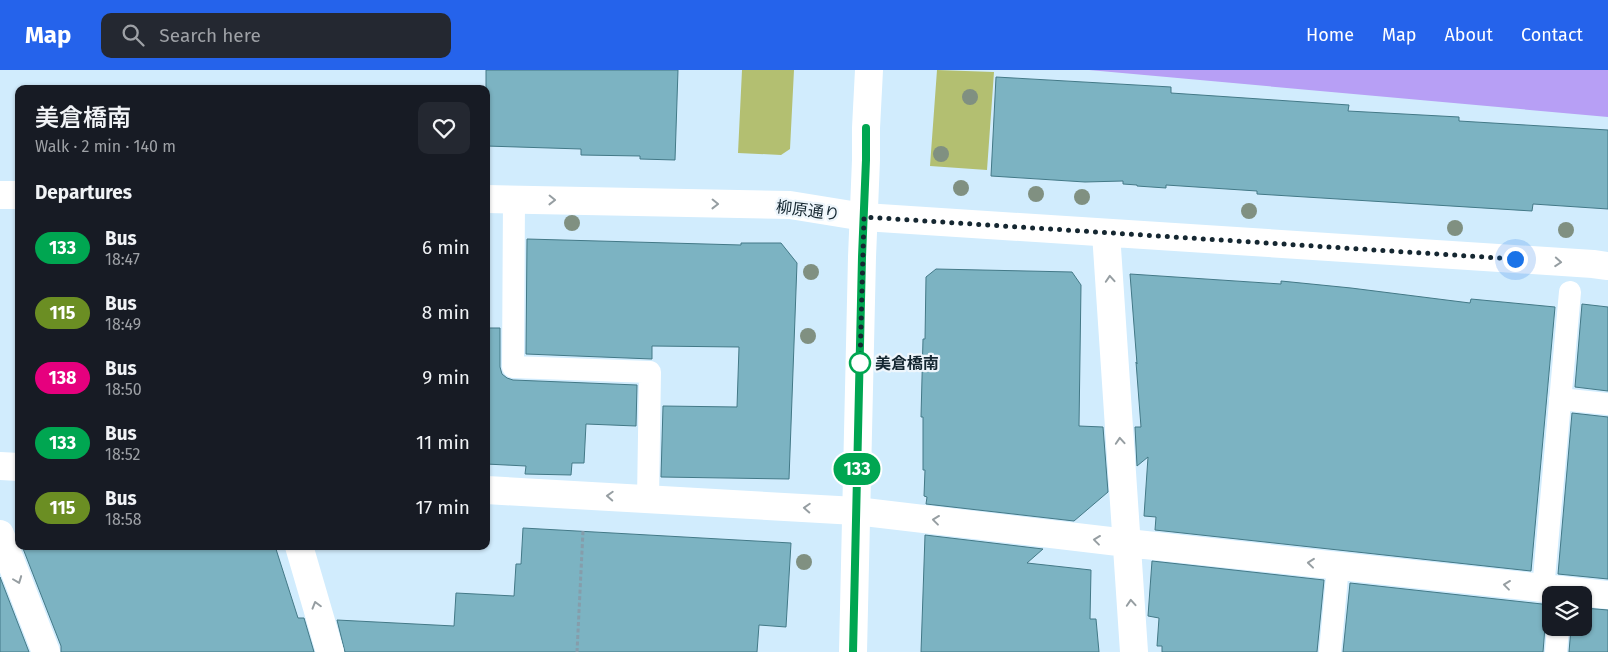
<!DOCTYPE html>
<meta charset="utf-8">
<style>
:root{--surface:#171b24;--page:#242831;--text:#f1f3f6;--muted:#9ea1a6;--accent:#2563eb}
body{margin:0;font-family:"Fira Sans","Noto Sans JP",sans-serif;background:var(--page);color:var(--text);height:100vh;display:flex;flex-direction:column;font-size:19px;white-space:nowrap}
*{box-sizing:border-box;margin:0}
p{font-size:16px;color:var(--muted)}
.icon{flex:none;width:28px;height:28px;fill:none;stroke:currentColor;stroke-width:2;stroke-linecap:round;stroke-linejoin:round}
.map{position:relative;flex:1;overflow:hidden}
.panel{position:absolute;left:15px;top:15px;width:475px;height:465px;display:flex;flex-direction:column;background:var(--surface);border-radius:10px;box-shadow:0 1px 4px #0004}
.panel>*{flex:none}
.badge{padding:0 10px;border-radius:16px;font-size:18px;line-height:32px}
.tools{position:absolute;left:1542px;top:516px;display:grid;gap:10px}
.tools a{display:grid;place-items:center;width:50px;height:50px;border-radius:10px;background:var(--surface);box-shadow:0 1px 4px #0004;font-size:25px}
.you{position:absolute;width:25px;height:25px;margin:-12px;border:4px solid #fff;border-radius:50%;background:#1a73e8;box-shadow:0 0 0 8px #1a73e833}
.map>.badge{position:absolute;translate:-50% -50%;box-shadow:0 0 0 2px #fff}
h2{padding:0 20px;font-size:19px;line-height:45px}
.round{display:grid;place-items:center;flex:none;width:52px;height:52px;border-radius:10px;background:var(--page)}
.overview{display:flex;align-items:center;justify-content:space-between;height:85px;padding:0 20px}
h1{font-size:24px;font-weight:600;line-height:38px}
ul{padding:0;list-style:none}
li{display:flex;align-items:center;gap:15px;height:65px;padding:0 20px}
li div{flex:1}
li b{display:block;font-size:19px}
li em{font-style:normal}
li .badge{min-width:55px;font-weight:700;text-align:center}
header{display:flex;align-items:center;gap:30px;box-sizing:border-box;height:70px;padding:0 25px;background:var(--accent);color:#fff}
header strong{font-size:24px}
nav{display:flex;gap:28px;margin-inline-start:auto;font-size:18px}
.search{width:350px;height:45px;background:var(--page);display:flex;align-items:center;gap:12px;box-sizing:border-box;padding:0 18px;border-radius:10px;color:var(--muted);font-size:19px}
.map>svg:first-child{display:block}
</style>
<header>
<strong>Map</strong>
<div class="search"><svg class="icon" aria-label="search" viewBox="0 0 24 24"><circle cx="10" cy="10" r="6"/><path d="M15 15l6 6"/></svg>Search here</div>
<nav><a>Home</a><a>Map</a><a>About</a><a>Contact</a></nav>
</header>
<div class="map">
<svg width="1608" height="582" viewBox="0 0 1608 582">
<rect width="100%" height="100%" fill="#d1ecfd"/>
<!-- green -->
<path fill="#b3bf71" d="M742,0H794L790,79L781,85L738,83Z
M937,0L994,2L987,100L930,96Z"/>
<!-- water -->
<path fill="#b79ff5" d="M1089,0H1608V47Z"/>
<!-- building -->
<path fill="#7cb3c2" stroke="#437987" d="M486,0H678L675,90L640,89V86L581,85V79L486,76Z
M996,7L1171,17V23L1349,35L1348,41L1459,47V51L1608,60V139L1533,134L1532,141L1257,124V121L1166,115V118L1137,116V115L1123,114V111L1085,112L991,106Z
M527,169L741,175V173H781L797,193L789,409L661,407L663,336L737,337L739,277L652,276V289L526,284Z
M936,199L1072,202L1081,215L1079,356L1103,357L1108,422L1074,451L926,434L927,427L924,426L925,400H923V347H921L923,269H925L926,207Z
M1130,204L1281,214V211L1351,218L1470,233L1471,229L1555,237L1531,501L1155,460L1156,447L1144,446L1148,387L1137,396L1135,357H1141L1136,292L1137,294Z
M1582,234L1608,237V321L1575,317Z
M486,258H500V297L502,304L507,308L513,310L637,315L636,356L586,354L584,393H572L571,405L525,404L526,396L486,394Z
M1572,343L1608,347V509L1558,504Z
M523,458L791,473L786,557L759,555L757,582H345L337,550L454,556L456,523L514,526L516,494H521Z
M925,465L1043,479L1027,493L1091,500L1090,549H1096L1099,582H921Z
M22,476H275L298,548H304L314,582H61V576Z
M1152,491L1324,510L1317,582H1162V576H1157L1159,548L1148,546Z
M0,507L29,582H0Z
M1350,513L1551,535V547L1547,551L1545,557L1543,582H1343Z
M1584,538L1608,540V582H1569L1571,558H1584Z"/>
<g fill="none" stroke-linecap="round" stroke-linejoin="round">
<!-- path -->
<path stroke="#859dab" stroke-width="3" stroke-dasharray="4 2.5" stroke-linecap="butt" d="M577,582L583,461"/>
<!-- lane -->
<path stroke="#fff" stroke-width="22" d="M514,129L513,297L650,302L648,429
M1560,329L1608,334
M1543,519L1570,222
M1330,582L1338,496
M1556,582L1558,558"/>
<!-- street -->
<path stroke="#fff" stroke-width="28" d="M0,125H19
M486,129L790,135L864,147L1593,194L1608,196
M1106,163L1134,582
M0,396L19,397
M486,420L856,441L1127,473L1608,525
M0,464L46,582
M299,476L330,582"/>
<!-- secondary -->
<path stroke="#fff" stroke-width="28" d="M853,582L862,187L866,90V58L869,0"/>
</g>
<!-- trees -->
<g fill="#809081">
<circle cx="970" cy="27" r="8"/>
<circle cx="941" cy="84" r="8"/>
<circle cx="961" cy="118" r="8"/>
<circle cx="1036" cy="124" r="8"/>
<circle cx="1082" cy="127" r="8"/>
<circle cx="1249" cy="141" r="8"/>
<circle cx="572" cy="153" r="8"/>
<circle cx="1455" cy="158" r="8"/>
<circle cx="1566" cy="160" r="8"/>
<circle cx="811" cy="202" r="8"/>
<circle cx="808" cy="266" r="8"/>
<circle cx="804" cy="492" r="8"/>
</g>
<!-- one-way arrows -->
<defs><path id="oneway-chevron" d="M-2-3.5L2.5 0L-2 3.5" fill="none" stroke-width="1.6" stroke-linecap="round" stroke-linejoin="round" transform="scale(1.25)"/></defs>
<g stroke="#969ea2">
<use href="#oneway-chevron" transform="translate(552 130) rotate(1)"/>
<use href="#oneway-chevron" transform="translate(715 134) rotate(1)"/>
<use href="#oneway-chevron" transform="translate(1558 192) rotate(4)"/>
<use href="#oneway-chevron" transform="translate(1110 209) rotate(-94)"/>
<use href="#oneway-chevron" transform="translate(1120 371) rotate(-94)"/>
<use href="#oneway-chevron" transform="translate(610 426) rotate(-177)"/>
<use href="#oneway-chevron" transform="translate(807 438) rotate(-177)"/>
<use href="#oneway-chevron" transform="translate(936 450) rotate(-173)"/>
<use href="#oneway-chevron" transform="translate(1097 470) rotate(-173)"/>
<use href="#oneway-chevron" transform="translate(1311 493) rotate(-174)"/>
<use href="#oneway-chevron" transform="translate(18 510) rotate(69)"/>
<use href="#oneway-chevron" transform="translate(1507 515) rotate(-173)"/>
<use href="#oneway-chevron" transform="translate(1131 533) rotate(-94)"/>
<use href="#oneway-chevron" transform="translate(316 535) rotate(-106)"/>
</g>
<g fill="none" stroke-linecap="round" stroke-linejoin="round">
<defs>
<path id="line" d="M853,582L862,187L866,90V58"/>
</defs>
<!-- line casing -->
<use href="#line" stroke="#fff" stroke-width="11"/>
<!-- line -->
<use href="#line" stroke="#00a651" stroke-width="8"/>
<!-- walk -->
<path stroke="#152731" stroke-width="5" stroke-dasharray="0 9" d="M860,293L864,147L1515,189"/>
</g>
<!-- markers -->
<circle fill="#fff" stroke="#00a651" stroke-width="2.5" cx="860" cy="293" r="10"/>
<g text-anchor="middle" stroke-width="4.5" stroke-linejoin="round" paint-order="stroke">
<!-- street labels -->
<g font-size="16" fill="#152731" stroke="#eef6fc">
<text transform="translate(808 140) rotate(7)" y="6">柳原通り</text>
</g>
<!-- stop labels -->
<g font-size="16" font-weight="bold" fill="#152731" stroke="#eef6fc" text-anchor="start">
<text x="875" y="299">美倉橋南</text>
</g>
</g>
</svg>
<div class="tools">
<a><svg class="icon" aria-label="layers" viewBox="0 0 24 24"><path d="M12 4l9 5-9 5-9-5zM3 14l9 5 9-5"/></svg></a>
</div>
<div class="you" style="left:1515px;top:189px"></div>
<b class="badge" style="left:857px;top:399px;background:#00a651;color:#fff">133</b>
<section class="panel">
<div class="overview"><div><h1>美倉橋南</h1><p>Walk · 2 min · 140 m</p></div><a class="round"><svg class="icon" aria-label="heart" viewBox="0 0 24 24"><path d="M12 20l-8-8c-3-5 5-10 8-4 3-6 11-1 8 4z"/></svg></a></div>
<h2>Departures</h2>
<ul>
<li><span class="badge" style="background:#00a651;color:#fff">133</span><div><b>Bus</b><p>18:47</p></div><em>6 min</em></li>
<li><span class="badge" style="background:#6b8e23;color:#fff">115</span><div><b>Bus</b><p>18:49</p></div><em>8 min</em></li>
<li><span class="badge" style="background:#e6007e;color:#fff">138</span><div><b>Bus</b><p>18:50</p></div><em>9 min</em></li>
<li><span class="badge" style="background:#00a651;color:#fff">133</span><div><b>Bus</b><p>18:52</p></div><em>11 min</em></li>
<li><span class="badge" style="background:#6b8e23;color:#fff">115</span><div><b>Bus</b><p>18:58</p></div><em>17 min</em></li>
</ul>
</section>
</div>
